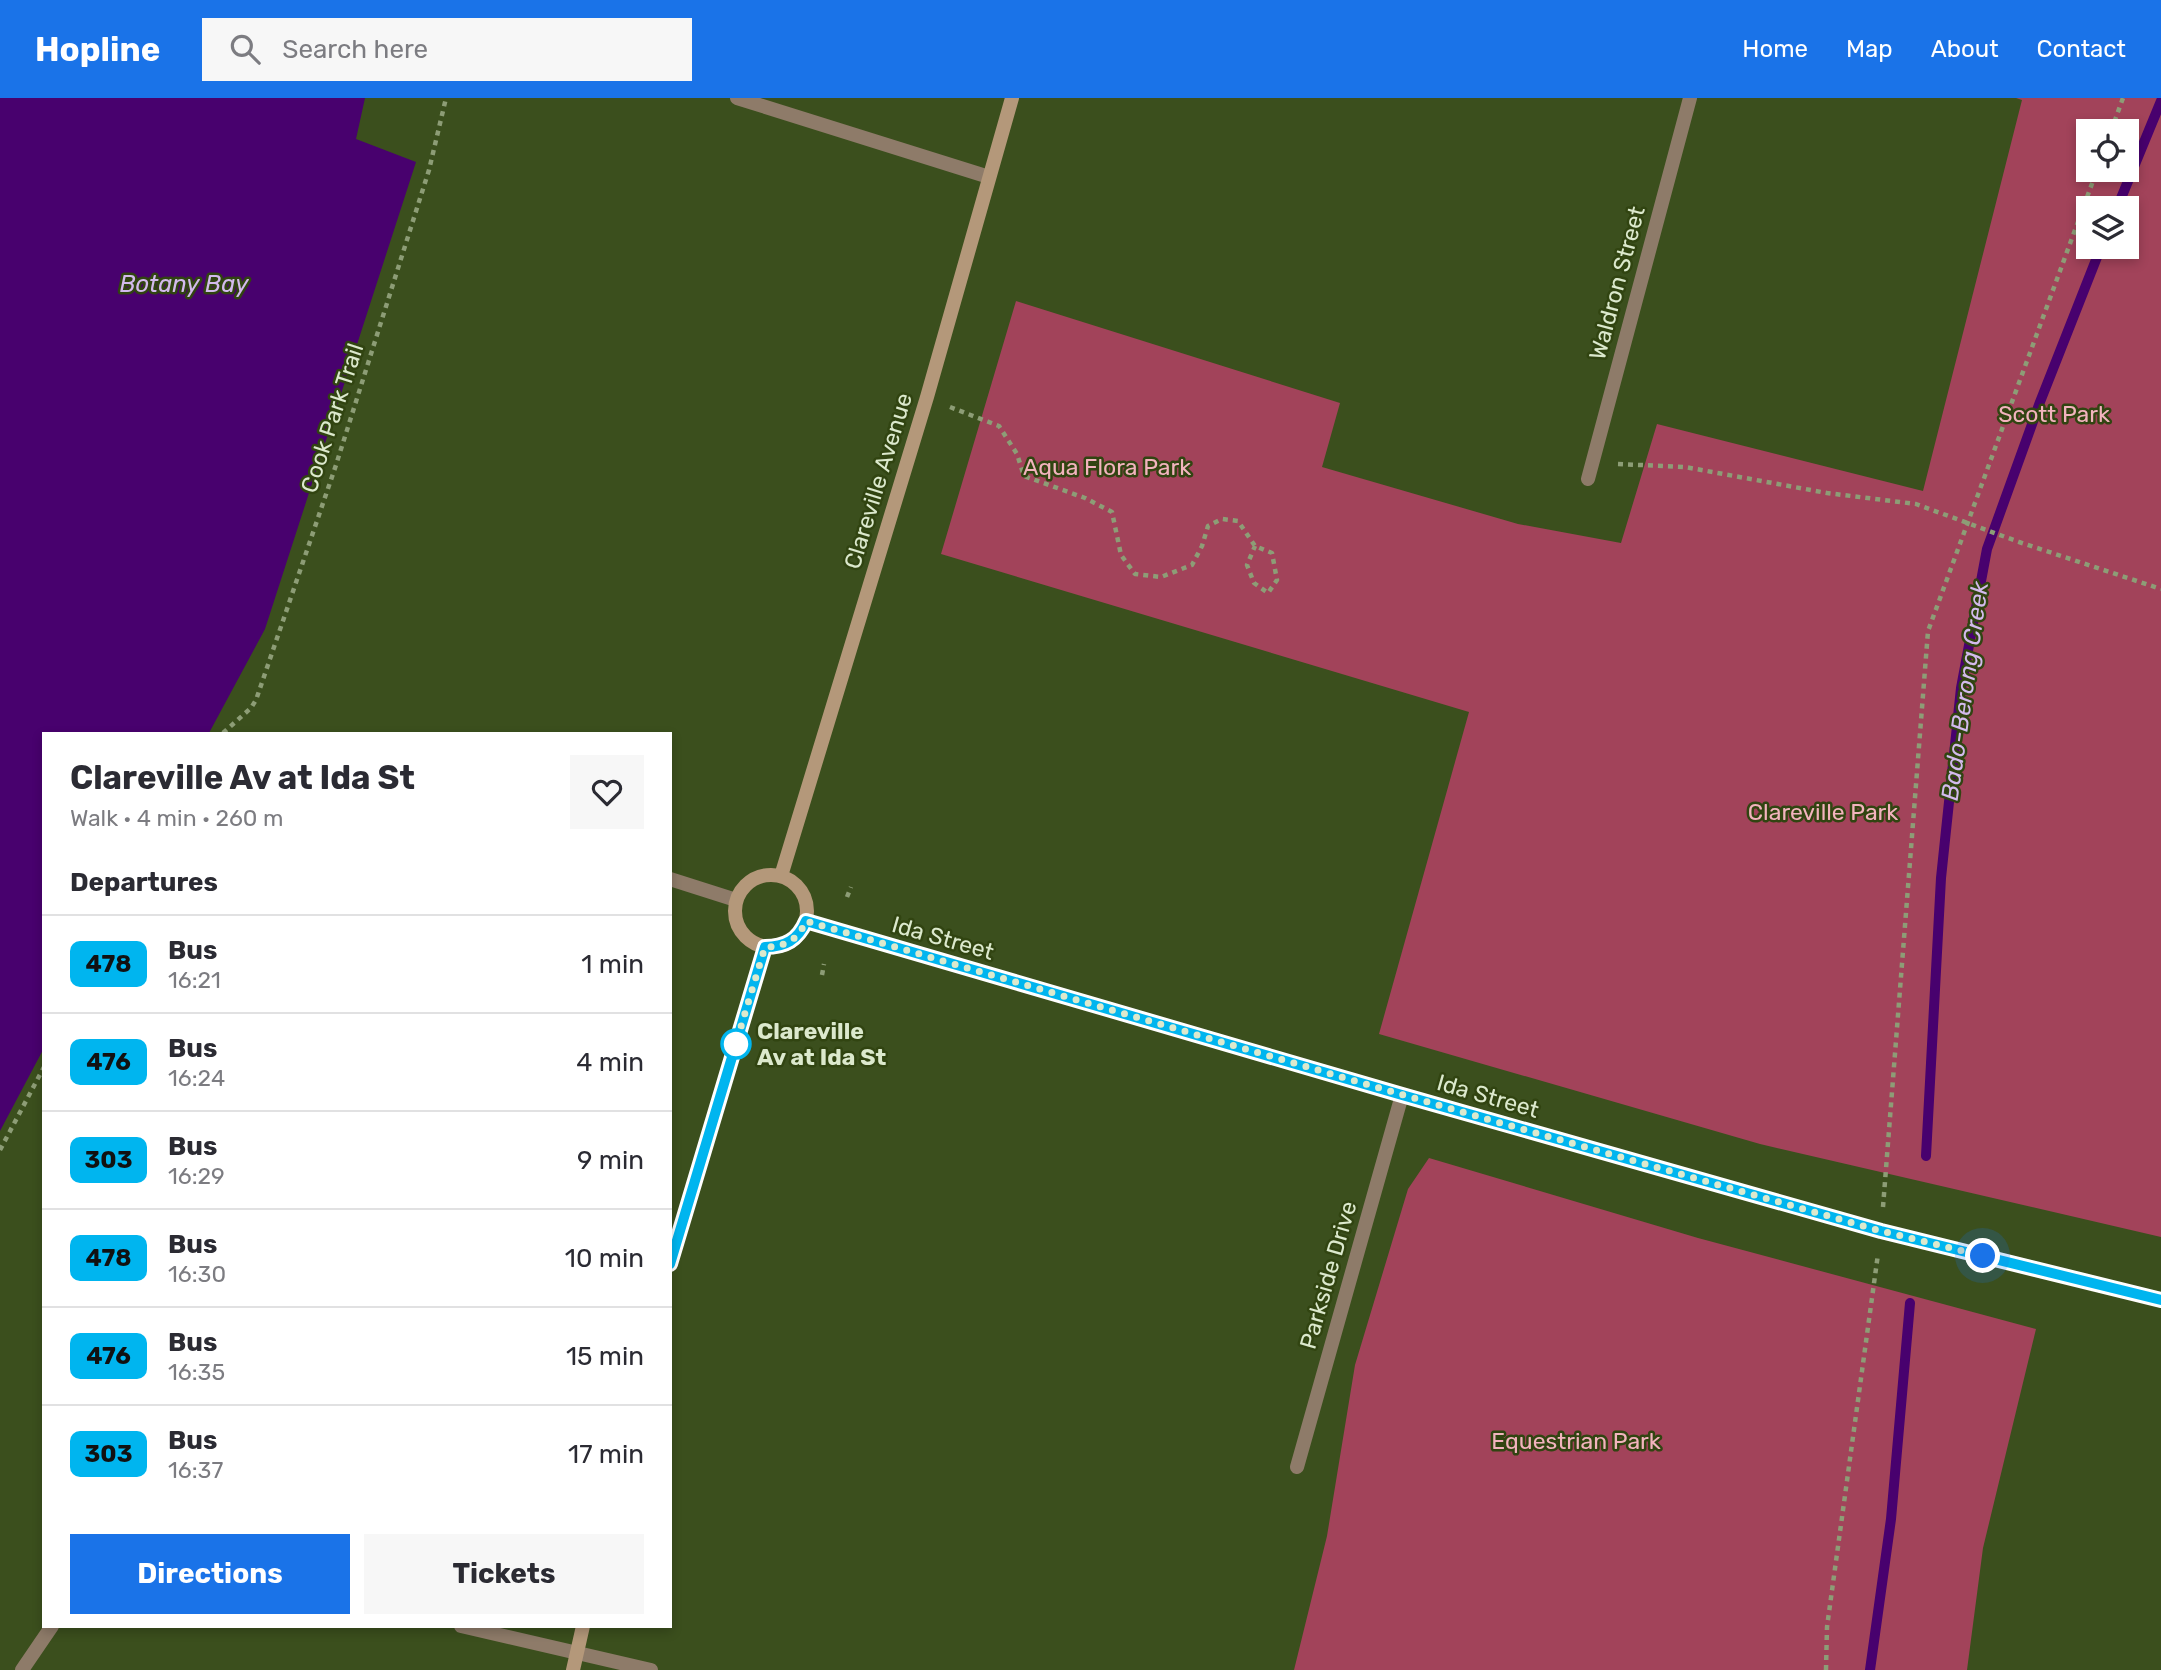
<!DOCTYPE html>
<meta charset="utf-8">
<style>
:root{--surface:#fff;--page:#f7f7f7;--text:#2b2b33;--muted:#7c7c81;--line:#e1e1e2;--accent:#1a73e8}
body{margin:0;font-family:Rubik,sans-serif;background:var(--page);color:var(--text);height:100vh;display:flex;flex-direction:column;font-size:26px;white-space:nowrap}
*{box-sizing:border-box;margin:0}
p{font-size:23px;color:var(--muted)}
.icon{flex:none;width:38px;height:38px;fill:none;stroke:currentColor;stroke-width:2;stroke-linecap:round;stroke-linejoin:round}
.map{position:relative;flex:1;overflow:hidden}
.sheet{position:absolute;left:42px;top:634px;width:630px;height:896px;display:flex;flex-direction:column;background:var(--surface);border-radius:0px;box-shadow:0 4px 10px #0003}
.sheet>*{flex:none}
.badge{padding:0 14px;border-radius:10px;font-size:24px;line-height:46px}
.fabs{position:absolute;left:2076px;top:21px;display:grid;gap:14px}
.fabs a{display:grid;place-items:center;width:63px;height:63px;border-radius:0px;background:var(--surface);box-shadow:0 4px 10px #0003;font-size:35px}
.you{position:absolute;width:35px;height:35px;margin:-18px;border:5px solid #fff;border-radius:50%;background:#1a73e8;box-shadow:0 0 0 10px #1a73e833}
.map>.badge{position:absolute;translate:-50% -50%;box-shadow:0 0 0 4px #fff}
h2{padding:0 28px;font-size:26px;line-height:63px}
.round{display:grid;place-items:center;flex:none;width:74px;height:74px;border-radius:0px;background:var(--page)}
.summary{display:flex;align-items:center;justify-content:space-between;height:119px;padding:0 28px}
h1{font-size:33px;font-weight:700;line-height:52px}
.action{display:flex;gap:14px;margin-top:auto;padding:14px 28px}
.action a{flex:1;height:80px;border-radius:0px;background:var(--accent);color:#fff;font-size:28px;font-weight:700;line-height:80px;text-align:center}
.action a+a{background:var(--page);color:var(--text)}
ul{padding:0;list-style:none}
li{display:flex;align-items:center;gap:21px;height:98px;padding:0 28px;border-top:2px solid var(--line)}
li div{flex:1}
li b{display:block;font-size:26px}
li em{font-style:normal}
li .badge{min-width:77px;font-weight:700;text-align:center}
header{display:flex;align-items:center;gap:42px;box-sizing:border-box;height:98px;padding:0 35px;background:var(--accent);color:#fff}
header strong{font-size:33px}
nav{display:flex;gap:38px;margin-inline-start:auto;font-size:24px}
.search{width:490px;height:63px;background:var(--page);display:flex;align-items:center;gap:18px;box-sizing:border-box;padding:0 24px;border-radius:0px;color:var(--muted);font-size:26px}
.map>svg:first-child{display:block}
</style>
<header>
<strong>Hopline</strong>
<div class="search"><svg class="icon" aria-label="search" viewBox="0 0 24 24"><circle cx="10" cy="10" r="6"/><path d="M15 15l6 6"/></svg>Search here</div>
<nav><a>Home</a><a>Map</a><a>About</a><a>Contact</a></nav>
</header>
<div class="map">
<svg width="2161" height="1572" viewBox="0 0 2161 1572">
<rect width="100%" height="100%" fill="#3b4f1d"/>
<!-- green -->
<path fill="#a2435a" fill-rule="evenodd" d="M2016,0H2161V1139L1760,1046L1379,936L1469,614L941,456L1016,203L1340,305L1322,369L1518,426L1621,445L1657,326L1923,393L2022,2ZM2126,33V72H2088V33ZM2126,110V149H2088V110Z
M1429,1060L1698,1140L2036,1231L1983,1450L1967,1572H1294L1327,1438L1355,1267L1408,1091Z"/>
<!-- water -->
<path fill="#48016e" d="M0,0H365L356,41L416,64L265,531L209,635H44V950L0,1033Z"/>
<g fill="none" stroke-linecap="round" stroke-linejoin="round">
<!-- stream -->
<path stroke="#48016e" stroke-width="10" d="M2117,110L2161,3
M1926,1058L1941,780L1961,590L1987,451L2040,304L2101,149
M1870,1572L1891,1421L1910,1205"/>
<!-- path -->
<path stroke="#8d9d76" stroke-width="4.5" stroke-dasharray="5 5" stroke-linecap="butt" d="M2111,33L2123,0
M950,309L999,328L1017,356L1024,378L1085,400L1112,414L1121,457L1135,476L1161,479L1192,467L1202,448L1208,428L1222,421L1238,423L1255,448L1272,455L1277,482L1268,495L1254,485L1247,467L1255,448
M1618,366L1685,369L1827,395L1916,406L2019,444L2161,491
M223,635L251,610L256,602L336,367L429,72L446,0
M847,799L851,789
M822,877L824,866
M0,1052L44,969
M1883,1109L1928,533L2097,72
M1826,1572L1827,1529L1878,1156"/>
<!-- street -->
<path stroke="#8e7b69" stroke-width="14" d="M737,0L989,79
M1588,381L1690,0
M670,781L736,802
M1297,1369L1402,997
M461,1528L651,1572
M22,1572L52,1528"/>
<!-- secondary -->
<path stroke="#b4987a" stroke-width="14" d="M735 813a36 36 0 1 1 72 0a36 36 0 1 1-72 0Z
M781,778L927,299L1012,0
M806,823L1402,997L1881,1133L2161,1202
M670,1166L765,849
M573,1572L583,1528"/>
</g>
<g fill="none" stroke-linecap="round" stroke-linejoin="round">
<defs>
<path id="line" d="M670,1166L765,849C785,849 798,842 806,823L1402,997L1881,1133L2161,1202"/>
</defs>
<!-- line casing -->
<use href="#line" stroke="#fff" stroke-width="16"/>
<!-- line -->
<use href="#line" stroke="#00b5ef" stroke-width="10"/>
<!-- walk -->
<path stroke="#dce9cd" stroke-width="7" stroke-dasharray="0 12.6" d="M736,946L733,955L765,849C785,849 798,842 806,823L1455,1012L1881,1133L1983,1158"/>
</g>
<!-- markers -->
<circle fill="#fff" stroke="#00b5ef" stroke-width="3.5" cx="736" cy="946" r="14"/>
<g text-anchor="middle" stroke-width="5" stroke-linejoin="round" paint-order="stroke">
<!-- street labels -->
<g font-size="23" fill="#dce9cd" stroke="#314411">
<text transform="translate(1617 185) rotate(-75)" y="8">Waldron Street</text>
<text transform="translate(332 320) rotate(-72)" y="8">Cook Park Trail</text>
<text transform="translate(878 383) rotate(-73)" y="8">Clareville Avenue</text>
<text transform="translate(943 840) rotate(16)" y="8">Ida Street</text>
<text transform="translate(1488 998) rotate(16)" y="8">Ida Street</text>
<text transform="translate(1328 1177) rotate(-74)" y="8">Parkside Drive</text>
</g>
<!-- park labels -->
<g font-size="23" fill="#f3b3be" stroke="#314411">
<text x="2054" y="324">Scott Park</text>
<text x="1107" y="377">Aqua Flora Park</text>
<text x="1823" y="722">Clareville Park</text>
<text x="1576" y="1351">Equestrian Park</text>
</g>
<!-- stop labels -->
<g font-size="23" font-weight="bold" fill="#dce9cd" stroke="#314411" text-anchor="start">
<text x="757" y="941">Clareville<tspan x="757" dy="26">Av at Ida St</tspan></text>
</g>
<!-- water labels -->
<g font-size="24" font-style="italic" fill="#d3baed" stroke="#314411">
<text x="184" y="194">Botany Bay</text>
<text transform="translate(1965 593) rotate(-82)" y="8">Bado-Berong Creek</text>
</g>
</g>
</svg>
<div class="fabs">
<a><svg class="icon" aria-label="locate" viewBox="0 0 24 24"><circle cx="12" cy="12" r="6"/><path d="M12 2v4M12 18v4M2 12h4M18 12h4"/></svg></a>
<a><svg class="icon" aria-label="layers" viewBox="0 0 24 24"><path d="M12 4l9 5-9 5-9-5zM3 14l9 5 9-5"/></svg></a>
</div>
<div class="you" style="left:1983px;top:1158px"></div>
<section class="sheet">
<div class="summary"><div><h1>Clareville Av at Ida St</h1><p>Walk · 4 min · 260 m</p></div><a class="round"><svg class="icon" aria-label="heart" viewBox="0 0 24 24"><path d="M12 20l-8-8c-3-5 5-10 8-4 3-6 11-1 8 4z"/></svg></a></div>
<h2>Departures</h2>
<ul>
<li><span class="badge" style="background:#00b5ef;color:#111">478</span><div><b>Bus</b><p>16:21</p></div><em>1 min</em></li>
<li><span class="badge" style="background:#00b5ef;color:#111">476</span><div><b>Bus</b><p>16:24</p></div><em>4 min</em></li>
<li><span class="badge" style="background:#00b5ef;color:#111">303</span><div><b>Bus</b><p>16:29</p></div><em>9 min</em></li>
<li><span class="badge" style="background:#00b5ef;color:#111">478</span><div><b>Bus</b><p>16:30</p></div><em>10 min</em></li>
<li><span class="badge" style="background:#00b5ef;color:#111">476</span><div><b>Bus</b><p>16:35</p></div><em>15 min</em></li>
<li><span class="badge" style="background:#00b5ef;color:#111">303</span><div><b>Bus</b><p>16:37</p></div><em>17 min</em></li>
</ul>
<div class="action"><a>Directions</a><a>Tickets</a></div>
</section>
</div>
